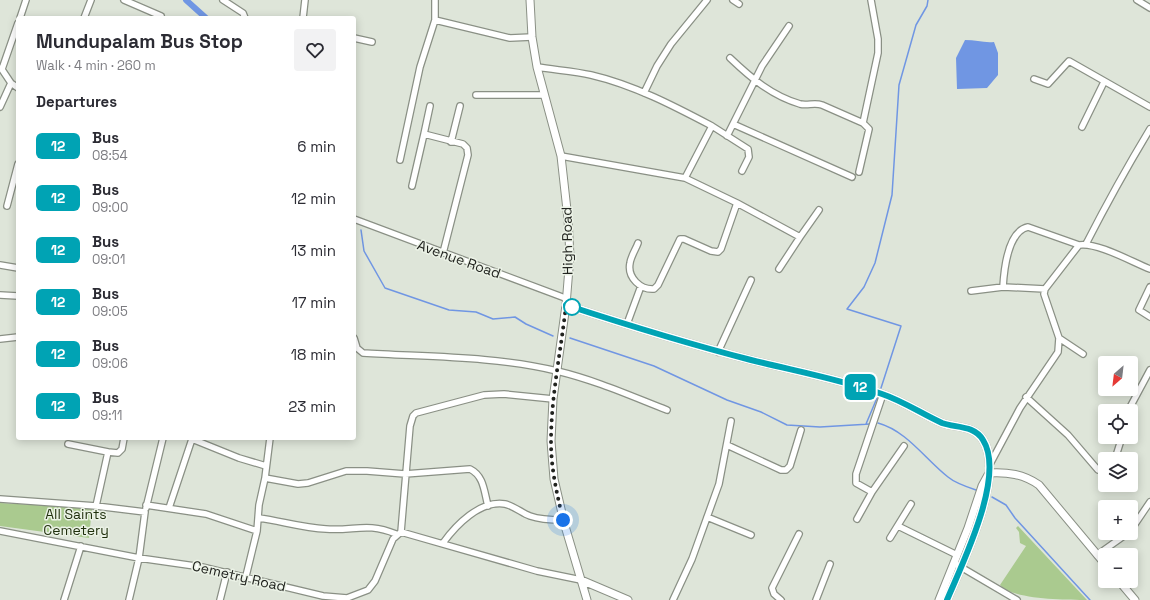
<!DOCTYPE html>
<meta charset="utf-8">
<style>
:root{--surface:#fff;--page:#f2f2f3;--text:#2b2b33;--muted:#7c7c81}
body{margin:0;font-family:"Space Grotesk",sans-serif;background:var(--page);color:var(--text);height:100vh;display:flex;flex-direction:column;font-size:15px;white-space:nowrap}
*{box-sizing:border-box;margin:0}
p{font-size:13px;color:var(--muted)}
.icon{flex:none;width:22px;height:22px;fill:none;stroke:currentColor;stroke-width:2;stroke-linecap:round;stroke-linejoin:round}
.map{position:relative;flex:1;overflow:hidden}
.side{position:absolute;left:16px;top:16px;width:340px;height:424px;display:flex;flex-direction:column;background:var(--surface);border-radius:4px;box-shadow:0 2px 10px #0003}
.side>*{flex:none}
.badge{padding:0 8px;border-radius:6px;font-size:14px;line-height:26px}
.needle{width:26px;rotate:208deg}
.tools{position:absolute;left:1098px;top:356px;display:grid;gap:8px}
.tools a{display:grid;place-items:center;width:40px;height:40px;border-radius:4px;background:var(--surface);box-shadow:0 2px 10px #0003;font-size:20px}
.you{position:absolute;width:20px;height:20px;margin:-10px;border:3px solid #fff;border-radius:50%;background:#1a73e8;box-shadow:0 0 0 6px #1a73e833}
.map>.badge{position:absolute;translate:-50% -50%;box-shadow:0 0 0 2px #fff}
h2{padding:0 20px;font-size:15px;line-height:36px}
.round{display:grid;place-items:center;flex:none;width:42px;height:42px;border-radius:4px;background:var(--page)}
.headline{display:flex;align-items:center;justify-content:space-between;height:68px;padding:0 20px}
h1{font-size:19px;font-weight:700;line-height:30px}
ul{padding:0;list-style:none}
li{display:flex;align-items:center;gap:12px;height:52px;padding:0 20px}
li div{flex:1}
li b{display:block;font-size:15px}
li em{font-style:normal}
li .badge{min-width:44px;font-weight:700;text-align:center}
.map>svg:first-child{display:block}
</style>
<div class="map">
<svg width="1150" height="600" viewBox="0 0 1150 600">
<rect width="100%" height="100%" fill="#dee5d9"/>
<!-- green -->
<path fill="#aaca8f" d="M0,503L92,508L89,538L0,526Z
M1018,526L1087,600C1064,600 1014,600 1000,585L1026,546L1020,543L1019,532L1016,528Z"/>
<!-- water -->
<path fill="#7096e3" d="M965,40C976,40 984,43 994,42L998,53V75L987,88L957,89L956,58Z"/>
<g fill="none" stroke-linecap="round" stroke-linejoin="round">
<!-- stream -->
<path stroke="#7096e3" stroke-width="1.5" d="M361,230L364,251L385,288L449,310L476,312L493,319L515,317L526,324L553,336
M570,338L654,366L727,400L761,412L787,425L820,427L870,424
M881,388L901,326L847,309L864,287L875,263L892,195L899,85L916,25L927,6L928,0
M878,423C907,431 925,459 948,477C955,483 967,487 976,490
M866,424L877,398
M992,497L1006,505L1015,518L1090,600"/>
<!-- canal -->
<path stroke="#7096e3" stroke-width="6" d="M186,0L206,18"/>
<defs>
<path id="minor" d="M124,0L161,16
M223,0L243,13L245,18
M733,0L739,4
M1137,0L1150,8
M20,18L26,0
M84,18L91,0
M303,18L305,0
M435,20V0
M354,38L372,42
M730,58C751,78 772,96 800,104C808,106 814,102 822,105L863,123L869,129L859,172
M537,67C555,70 574,71 591,75C634,85 674,106 712,126L685,178L561,156
M1,68L11,83L18,88
M2,69L18,23
M1034,79L1048,84L1069,61L1150,107
M644,93L657,66L671,44L707,0
M476,95H544
M0,107L11,83
M863,123L878,53V39L871,0
M733,124L852,177
M712,126L748,149L749,157L742,171
M1082,127L1104,82
M424,134L430,106
M727,136L762,66L789,26
M451,142L460,106
M400,160L420,67L435,20L510,38L532,37
M412,186L424,134L463,144L467,148L468,155L443,253
M737,203L800,237L819,210
M7,206L18,164
M354,219L565,298
M638,243C636,249 631,256 630,263C627,278 641,290 654,289L658,285L680,239H684L711,251L718,252L721,249L737,203L685,178
M1086,244C1106,205 1127,167 1150,129
M0,265L18,268
M779,269L800,237
M1003,287C1004,270 1008,231 1028,227L1079,245
M971,291L1003,287L1045,289
M0,295L18,296
M1150,317L1139,310L1150,287
M627,324L641,286
M354,338L357,348L363,353C427,357 495,356 557,371C595,380 631,396 667,410
M1059,338L1083,354
M0,339L18,337
M718,352L751,280
M883,394L856,474V483L872,492L904,446
M1026,397L1068,435L1098,470L1105,469
M1128,411L1150,370
M68,444L108,452L96,506L145,512L139,558L129,600
M727,445L781,470H786L790,466L801,430
M108,452L118,453L122,449L124,438
M1115,459L1122,437
M989,466L1020,408L1058,352L1059,338L1044,294L1045,289L1079,245C1097,242 1132,262 1150,269
M265,478L298,484L308,483L346,471H367L405,474L470,469C484,476 484,491 488,506
M0,499L96,506
M146,505L206,514L257,531
M146,508L163,438
M169,508L192,439L239,458L266,466
M707,517L751,535
M259,518C281,521 303,528 326,529C355,531 367,522 396,534
M857,519L872,492
M898,526L957,555
M1131,530L1150,502
M0,531L139,558L202,567L323,596L347,598L368,590L375,581L393,539L401,532L537,571L581,580
M401,532L410,426L413,416L416,413L484,395L504,394L553,399
M890,538L911,504
M443,543C456,525 480,500 505,504C514,506 522,513 530,516C541,520 552,520 563,520
M1097,555L1128,533
M954,563L1017,600
M246,576L257,531L259,505L265,478L270,438
M64,600L81,546
M220,600L227,572
M673,600L692,559L719,484L731,421
M781,600L774,594L772,588L799,534
M816,600L830,564"/>
<path id="major" d="M530,0L532,37L537,67L561,156L568,219L570,256L566,305L553,399L551,441L554,479L565,526L587,600
M566,305C627,325 689,344 751,360C795,371 839,379 882,394C903,401 922,414 942,423C956,428 974,425 983,440C1006,476 962,564 947,600
M989,473C1008,472 1023,474 1039,485L1105,564
M581,580L628,600
M1119,581L1135,600
M939,600L968,528L982,486L988,475"/>
</defs>
<!-- minor casing -->
<use href="#minor" stroke="#8a9085" stroke-width="8"/>
<!-- major casing -->
<use href="#major" stroke="#8a9085" stroke-width="9"/>
<!-- minor -->
<use href="#minor" stroke="#fff" stroke-width="5.5"/>
<!-- major -->
<use href="#major" stroke="#fff" stroke-width="7"/>
</g>
<g fill="none" stroke-linecap="round" stroke-linejoin="round">
<defs>
<path id="line" d="M566,305C627,325 689,344 751,360C795,371 839,379 882,394C903,401 922,414 942,423C956,428 974,425 983,440C1006,476 962,564 947,600"/>
</defs>
<!-- line casing -->
<use href="#line" stroke="#fff" stroke-width="9"/>
<!-- line -->
<use href="#line" stroke="#00a3b4" stroke-width="6"/>
<!-- walk -->
<path stroke="#21231f" stroke-width="4" stroke-dasharray="0 7.2" d="M563,520C557,494 551,469 551,442C551,396 561,351 566,305L572,307"/>
</g>
<!-- markers -->
<circle fill="#fff" stroke="#00a3b4" stroke-width="2" cx="572" cy="307" r="8"/>
<g text-anchor="middle" stroke-width="3" stroke-linejoin="round" paint-order="stroke">
<!-- street labels -->
<g font-size="14" fill="#21231f" stroke="#ebf2e6">
<text transform="translate(567 241) rotate(-91)" y="5">High Road</text>
<text transform="translate(459 259) rotate(20)" y="5">Avenue Road</text>
<text transform="translate(239 576) rotate(13)" y="5">Cemetry Road</text>
</g>
<!-- park labels -->
<g font-size="14" fill="#1f2f0c" stroke="#ebf2e6">
<text x="76" y="519">All Saints<tspan x="76" dy="16">Cemetery</tspan></text>
</g>
</g>
</svg>
<div class="tools">
<a><svg class="needle" viewBox="-14 -14 28 28"><path d="M0-13l5 13h-10z" fill="#e53935"/><path d="M0 13l5-13h-10z" fill="#7c7c81"/></svg></a>
<a><svg class="icon" aria-label="locate" viewBox="0 0 24 24"><circle cx="12" cy="12" r="6"/><path d="M12 2v4M12 18v4M2 12h4M18 12h4"/></svg></a>
<a><svg class="icon" aria-label="layers" viewBox="0 0 24 24"><path d="M12 4l9 5-9 5-9-5zM3 14l9 5 9-5"/></svg></a>
<a>+</a>
<a>−</a>
</div>
<div class="you" style="left:563px;top:520px"></div>
<b class="badge" style="left:860px;top:387px;background:#00a3b4;color:#fff">12</b>
<section class="side">
<div class="headline"><div><h1>Mundupalam Bus Stop</h1><p>Walk · 4 min · 260 m</p></div><a class="round"><svg class="icon" aria-label="heart" viewBox="0 0 24 24"><path d="M12 20l-8-8c-3-5 5-10 8-4 3-6 11-1 8 4z"/></svg></a></div>
<h2>Departures</h2>
<ul>
<li><span class="badge" style="background:#00a3b4;color:#fff">12</span><div><b>Bus</b><p>08:54</p></div><em>6 min</em></li>
<li><span class="badge" style="background:#00a3b4;color:#fff">12</span><div><b>Bus</b><p>09:00</p></div><em>12 min</em></li>
<li><span class="badge" style="background:#00a3b4;color:#fff">12</span><div><b>Bus</b><p>09:01</p></div><em>13 min</em></li>
<li><span class="badge" style="background:#00a3b4;color:#fff">12</span><div><b>Bus</b><p>09:05</p></div><em>17 min</em></li>
<li><span class="badge" style="background:#00a3b4;color:#fff">12</span><div><b>Bus</b><p>09:06</p></div><em>18 min</em></li>
<li><span class="badge" style="background:#00a3b4;color:#fff">12</span><div><b>Bus</b><p>09:11</p></div><em>23 min</em></li>
</ul>
</section>
</div>
